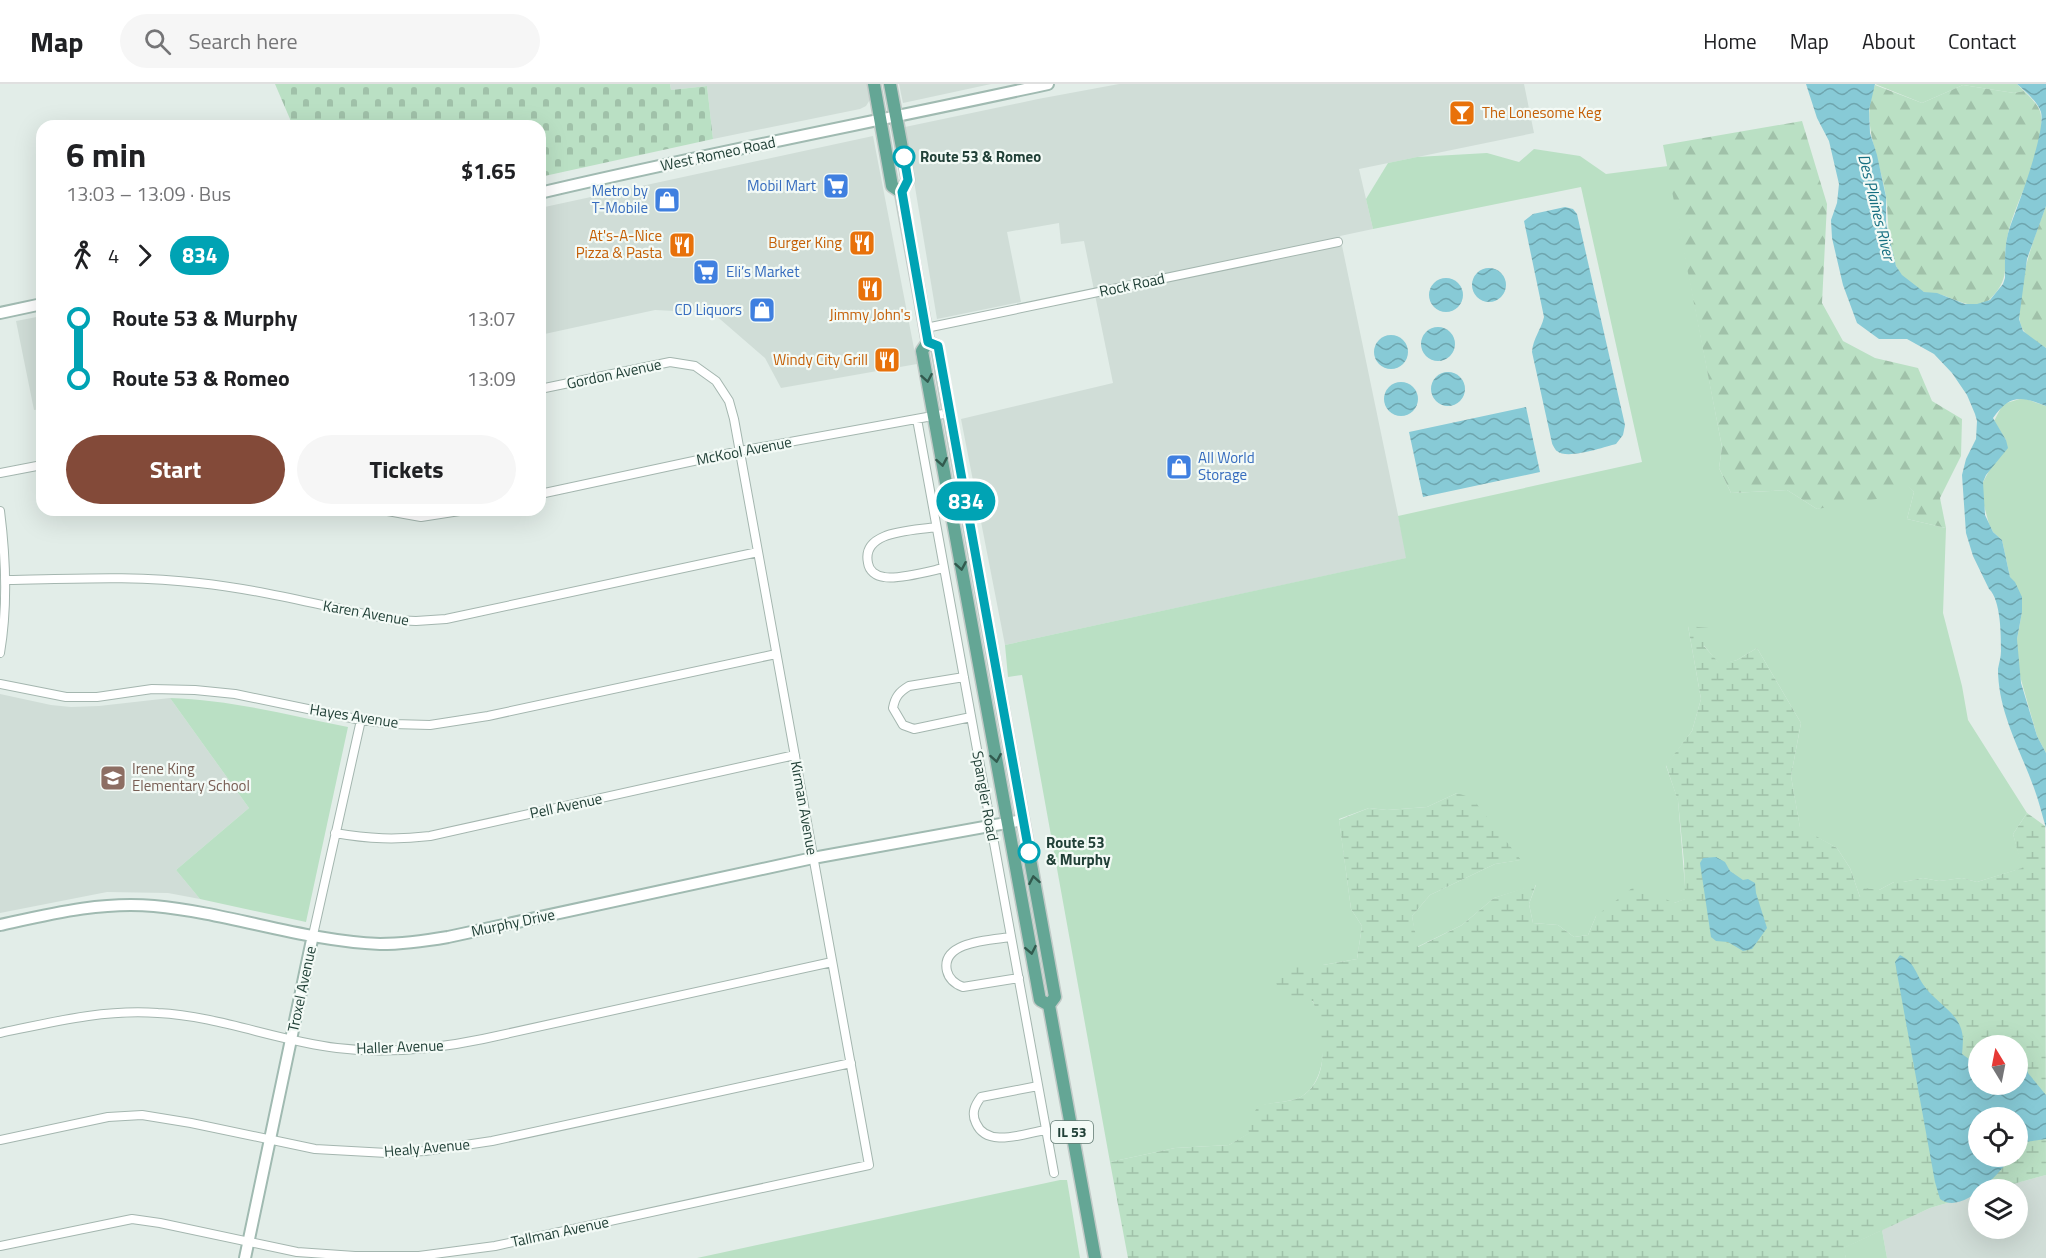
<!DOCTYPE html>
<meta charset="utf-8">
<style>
:root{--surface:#fff;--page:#f6f6f6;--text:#202124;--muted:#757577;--line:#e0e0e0;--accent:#834a39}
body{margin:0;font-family:"Titillium Web",sans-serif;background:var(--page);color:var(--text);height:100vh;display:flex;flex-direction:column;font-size:22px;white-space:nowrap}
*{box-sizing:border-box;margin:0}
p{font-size:20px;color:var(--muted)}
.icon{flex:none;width:33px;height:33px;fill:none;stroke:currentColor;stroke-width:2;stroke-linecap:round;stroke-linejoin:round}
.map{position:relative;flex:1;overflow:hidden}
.details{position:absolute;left:36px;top:36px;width:510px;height:396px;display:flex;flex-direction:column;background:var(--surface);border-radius:18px;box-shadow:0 6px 24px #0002}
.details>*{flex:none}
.badge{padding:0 12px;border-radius:20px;font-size:21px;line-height:39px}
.needle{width:39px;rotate:350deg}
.controls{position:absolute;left:1968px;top:951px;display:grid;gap:12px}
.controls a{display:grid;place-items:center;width:60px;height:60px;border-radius:50%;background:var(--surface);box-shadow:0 6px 24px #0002;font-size:30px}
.map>.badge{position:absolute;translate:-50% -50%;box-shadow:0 0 0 3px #fff}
.legs{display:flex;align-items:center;gap:9px;height:66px;padding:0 30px;font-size:20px}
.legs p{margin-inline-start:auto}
.headline{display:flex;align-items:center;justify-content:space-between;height:102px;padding:0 30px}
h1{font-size:33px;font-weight:700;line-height:45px}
.button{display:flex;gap:12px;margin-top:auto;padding:12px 30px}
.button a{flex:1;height:69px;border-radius:36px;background:var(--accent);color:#fff;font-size:24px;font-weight:700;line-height:69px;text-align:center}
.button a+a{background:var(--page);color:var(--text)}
ul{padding:0 30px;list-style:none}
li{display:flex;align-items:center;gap:21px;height:60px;font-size:22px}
li i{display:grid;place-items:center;width:9px;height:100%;margin:0 8px;background:currentColor}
li i::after{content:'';width:15px;height:15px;margin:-8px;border:4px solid;border-radius:50%;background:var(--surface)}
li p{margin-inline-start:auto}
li:first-child i{background:linear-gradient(#0000 50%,currentColor 0)}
li:last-child i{background:linear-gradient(currentColor 50%,#0000 0)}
header{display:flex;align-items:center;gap:36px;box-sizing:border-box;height:84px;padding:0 30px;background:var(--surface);border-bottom:2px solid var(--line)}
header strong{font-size:28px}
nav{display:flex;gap:33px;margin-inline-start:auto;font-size:21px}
.search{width:420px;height:54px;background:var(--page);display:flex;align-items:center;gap:15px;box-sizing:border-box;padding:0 21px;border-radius:33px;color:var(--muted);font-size:22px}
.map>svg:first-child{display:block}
</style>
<header>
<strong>Map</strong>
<div class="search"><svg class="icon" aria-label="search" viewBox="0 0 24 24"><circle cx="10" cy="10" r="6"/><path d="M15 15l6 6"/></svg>Search here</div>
<nav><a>Home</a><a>Map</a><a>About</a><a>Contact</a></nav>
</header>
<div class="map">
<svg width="2046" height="1174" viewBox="0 0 2046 1174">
<defs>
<pattern id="forest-firs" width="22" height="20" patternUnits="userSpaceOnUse" patternTransform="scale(1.5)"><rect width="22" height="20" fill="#bae0c4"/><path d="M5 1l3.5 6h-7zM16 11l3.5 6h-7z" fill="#a0c1a9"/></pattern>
<pattern id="wetland-marsh" width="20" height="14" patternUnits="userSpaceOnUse" patternTransform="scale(1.5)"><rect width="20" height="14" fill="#bae0c4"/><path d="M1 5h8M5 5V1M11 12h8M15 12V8" fill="none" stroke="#a0c1a9"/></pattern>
<pattern id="cemetery-stones" width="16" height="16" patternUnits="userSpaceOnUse" patternTransform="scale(1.5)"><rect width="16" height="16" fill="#bae0c4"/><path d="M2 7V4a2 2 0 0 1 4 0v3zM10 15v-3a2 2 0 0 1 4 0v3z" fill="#a0c1a9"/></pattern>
<pattern id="water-waves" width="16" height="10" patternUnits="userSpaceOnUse" patternTransform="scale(1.5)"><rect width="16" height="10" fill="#87cad6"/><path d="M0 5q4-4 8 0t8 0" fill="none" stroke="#6ea5ae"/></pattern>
</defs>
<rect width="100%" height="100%" fill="#e2ede8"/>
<!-- built -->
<path fill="#d0ddd7" d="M670,0H873V11L866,22L860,25L713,55L707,2L671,6Z
M899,0H991L903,19Z
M1119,0H1524L1534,49L1359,85L1373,145L1340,152L1407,474L1005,561L961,335L1113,299L1084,157L1061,160L1059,139L1007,148L1021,218L937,235L905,43L1038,15Z
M873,52L917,280L781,304L765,274L713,229L655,226L540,251V124Z
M42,232V325L34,326L16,237Z
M0,610L51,621L71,623L99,622L170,614L249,724L176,786L200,815L168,809L107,808L0,829Z
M2046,1091V1174H1887L1882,1146L1930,1124L1978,1110V1144H2018V1106L1995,1105Z"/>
<!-- green -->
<path fill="#bae0c4" d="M1875,0H2017L2024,7L2014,9L1963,1L1922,19Z
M1534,65L1580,72L1606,90L1668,82L1722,363L1719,384L1731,409L1787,406L1817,425L1906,399L1914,408L1907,435L1946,444L1943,529L1962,602L1968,636L2027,729L2013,750L2023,784L1977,798L1962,794L1939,797L1923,794L1903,798H1894L1879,806L1860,813L1850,784L1837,764L1800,744L1791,692L1801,639L1757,564L1737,576L1720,581L1688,542L1701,615L1692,647L1666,682L1678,716L1686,815L1674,819L1596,832L1588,851L1574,853L1558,841L1533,839L1529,820L1536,801L1494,814L1462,841L1417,863L1412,832L1430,811L1495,780L1520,776L1457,709L1427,723L1387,726L1369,724L1339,735L1351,825L1362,842L1357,875L1323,881H1278C1288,891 1307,906 1313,918C1327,945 1330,998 1299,1014C1289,1018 1269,1019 1258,1022L1250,1049L1229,1061L1175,1064L1110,1078L1022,591L1008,593L1005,561L1406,474L1398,432L1642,378L1581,103L1373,145L1366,115L1388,79L1417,73L1487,69L1519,78Z
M2023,314L2046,322V669L2037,652L2018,585L2017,555L2022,528L2010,493L2002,456L1993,448L1989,440L1983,418V398L2006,356L1994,337L2003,320Z
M170,614C231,616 289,631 348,643L306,838L200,815L176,786L249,724Z
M1060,1096H1067L1080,1174H697Z
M1882,1146L1887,1174H1846L1843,1164Z"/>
<!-- forest -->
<path fill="url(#forest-firs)" d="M1875,1L1922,19L1963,1L2014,9L2024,7C2030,13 2041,23 2041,32C2045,74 2015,114 2007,154C2002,179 2012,192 1992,213C1978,229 1957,216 1942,211C1936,209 1929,210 1924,208C1914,205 1901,193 1897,184C1887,162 1889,136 1886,113C1881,76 1859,38 1875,1Z
M1802,37L1827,120L1822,219L1843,257L1875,274L1918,284L1932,317L1962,335L1961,372L1940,414L1946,444L1907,435L1914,408L1906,400L1895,412L1817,425L1787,406L1731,409L1719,384L1722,363L1663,61Z
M2046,122V264C2039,259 2028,254 2024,247C2007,225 2037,145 2046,122Z"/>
<!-- wetland -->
<path fill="url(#wetland-marsh)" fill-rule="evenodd" d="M1688,542L1709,544L1704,562L1720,580L1737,576L1757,564L1801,639L1791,692L1800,743L1837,764L1850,784L1860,813L1864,804L1879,806L1894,798H1903L1923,794L1939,797L1962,794L1977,798L2022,784L2013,750L2027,729L2045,742L2046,1091L1995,1105L1978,1106V1110L1930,1124L1844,1164L1846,1174H1128L1110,1078L1175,1064L1229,1061L1249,1049L1248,1042L1258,1021C1269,1019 1290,1018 1299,1014C1334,995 1322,947 1313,917H1293L1274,898L1278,881H1323L1357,875L1362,842L1351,825L1339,736L1369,724L1387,726L1427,723L1457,709L1472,714L1521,776L1495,780L1430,811L1412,832L1418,863L1462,841L1494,814L1536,800L1529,820L1533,839L1558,841L1574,853L1588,851L1596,832L1636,801L1674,819L1685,815L1684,778L1678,717L1666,681L1692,647L1701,615ZM1978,962H2018V1000H1978ZM1978,1034H2018V1072H1978Z"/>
<!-- cemetery -->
<path fill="url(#cemetery-stones)" d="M275,0H670L671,6L707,2L713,55L540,93V42H293Z"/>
<!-- water -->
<path fill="url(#water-waves)" d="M1806,0H1875L1869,26L1870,49L1877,71L1886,113V139L1896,182L1902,191L1924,208L1937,209L1965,220H1977L1990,216L2003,200L2005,194C2005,178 2004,159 2010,143C2018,121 2046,48 2041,28C2037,17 2025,7 2017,0H2046V122L2027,175L2019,235L2023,247L2046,264V322C2021,312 2010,310 1993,334L2006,356L2008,364L1986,391L1983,398L1985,431L1993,448L2002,456L2010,493L2015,498L2022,513V528L2017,555L2021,599L2037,652L2046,669V744C2042,731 2039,717 2034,704C2020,665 1998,628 1998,585C1999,579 2001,573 2001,567C2001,552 2001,516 1989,505L1973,472L1966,449L1962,391L1966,375L1976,355L1977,337L1975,330L1967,311L1952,289L1934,270L1907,255H1879L1857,239L1843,201L1832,154L1831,136L1837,119L1839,100L1829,57L1817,34Z
M1565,123L1573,125L1577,130L1625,341L1623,351L1616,360C1604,363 1567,376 1557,367C1556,367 1552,360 1552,359L1532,268C1533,254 1541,246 1544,233L1524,137L1533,130Z
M1472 201a17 17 0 1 1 34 0a17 17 0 1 1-34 0Z
M1429 211a17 17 0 1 1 34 0a17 17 0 1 1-34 0Z
M1421 260a17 17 0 1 1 34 0a17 17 0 1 1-34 0Z
M1374 268a17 17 0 1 1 34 0a17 17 0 1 1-34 0Z
M1431 305a17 17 0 1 1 34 0a17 17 0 1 1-34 0Z
M1384 315a17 17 0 1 1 34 0a17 17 0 1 1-34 0Z
M1526,323L1540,388L1423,413L1409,348Z
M1716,773L1725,778L1730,787L1743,796L1748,795L1755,799L1756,809L1767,844L1752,865L1743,867L1728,858L1716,857L1711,853L1700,779L1703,774Z
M1900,871C1915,878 1916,891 1925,903C1935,917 1953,926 1960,942C1964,951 1963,960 1962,970L1969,975L1978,971V1000H2018V962L2023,967L2028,989L2046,1011V1055L2019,1059L2018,1061V1034H1978V1072L2011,1073C1999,1090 1962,1132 1940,1115L1935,1098L1895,878Z"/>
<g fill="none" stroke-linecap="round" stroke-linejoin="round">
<defs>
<path id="street" d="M926,244L1338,158
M917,335L1054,1089
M0,389L42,381
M540,410L740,367L949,329
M382,426L421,433L466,426
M0,427C6,474 8,522 0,569
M936,443C914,447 861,446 868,479C869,487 876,492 884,493C897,496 930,487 944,484
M6,496C70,495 135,491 199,499C264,506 328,523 393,536L416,537L446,535L758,468
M964,593L909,602C899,608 895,613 893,624L903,641L914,645L971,633
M0,600L66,613H97L152,605L195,606L235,610L361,636L393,640L430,641L488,632L776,570
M335,749C369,755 396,756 430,752L795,671
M313,851L361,636
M1011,853C992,856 940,857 947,887C949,895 955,900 963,903L1019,894
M0,949C53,938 104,925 158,929C219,932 277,957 337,964C386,970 435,965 483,955L832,878
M1038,1002L981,1013C975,1021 971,1029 976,1039C987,1065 1025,1049 1046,1046
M0,1056L108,1033L142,1031L191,1039L315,1065L387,1069L425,1067L492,1057L851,979
M0,1162L132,1135L160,1139L297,1168L355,1172H419L495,1162L869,1081L734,335L729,317L716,297L695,282L670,278L540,305"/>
<path id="secondary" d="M540,109C709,69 879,37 1048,0
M0,229L42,220
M0,841C50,830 102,817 154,822C230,829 303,857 380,860C403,860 425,857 448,853L813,774L1023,736
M245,1174L313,851"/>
<path id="primary" d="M874,0L892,102L901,108
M890,0L908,96L901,108L928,258L922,267L1040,916L1049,921
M928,258L937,262L1048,874L1055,913L1049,921L1095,1174"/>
</defs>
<!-- street casing -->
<use href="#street" stroke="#a4b6af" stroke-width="10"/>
<!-- secondary casing -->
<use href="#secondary" stroke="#a0bab1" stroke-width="14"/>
<!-- primary casing -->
<use href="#primary" stroke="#c1cac7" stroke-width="15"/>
<!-- street -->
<use href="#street" stroke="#fff" stroke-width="8"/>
<!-- secondary -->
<use href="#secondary" stroke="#fff" stroke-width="10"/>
<!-- primary -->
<use href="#primary" stroke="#64a695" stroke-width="12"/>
</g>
<!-- one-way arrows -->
<defs><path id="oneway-chevron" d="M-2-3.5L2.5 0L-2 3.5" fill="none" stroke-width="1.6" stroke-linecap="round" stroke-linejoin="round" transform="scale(1.5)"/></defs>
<g stroke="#325a4e">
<use href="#oneway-chevron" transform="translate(927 294) rotate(80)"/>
<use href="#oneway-chevron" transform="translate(942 378) rotate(80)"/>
<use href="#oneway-chevron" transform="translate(961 482) rotate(80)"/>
<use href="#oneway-chevron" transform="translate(996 674) rotate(80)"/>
<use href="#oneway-chevron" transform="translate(1034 796) rotate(-100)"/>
<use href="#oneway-chevron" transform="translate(1031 866) rotate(79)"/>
</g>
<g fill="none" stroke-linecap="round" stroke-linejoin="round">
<defs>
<path id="line-1" d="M904,73L908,96L902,108L928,258L938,262L1029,768"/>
</defs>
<!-- line-1 casing -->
<use href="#line-1" stroke="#fff" stroke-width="14"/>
<!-- line-1 -->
<use href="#line-1" stroke="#00a3b4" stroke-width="9"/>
</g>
<!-- icons -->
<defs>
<symbol id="bar-square" viewBox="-11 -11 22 22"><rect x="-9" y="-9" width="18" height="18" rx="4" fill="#e8710a" stroke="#f3faf6"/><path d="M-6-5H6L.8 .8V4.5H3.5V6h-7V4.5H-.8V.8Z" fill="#fff"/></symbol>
<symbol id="supermarket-square" viewBox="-11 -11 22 22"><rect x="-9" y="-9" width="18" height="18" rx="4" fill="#3f7fe0" stroke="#f3faf6"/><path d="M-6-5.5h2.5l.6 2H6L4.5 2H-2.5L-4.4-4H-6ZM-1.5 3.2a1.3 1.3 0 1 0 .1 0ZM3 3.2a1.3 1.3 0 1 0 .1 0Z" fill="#fff"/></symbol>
<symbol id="shop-square" viewBox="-11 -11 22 22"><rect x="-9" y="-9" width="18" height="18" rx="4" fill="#3f7fe0" stroke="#f3faf6"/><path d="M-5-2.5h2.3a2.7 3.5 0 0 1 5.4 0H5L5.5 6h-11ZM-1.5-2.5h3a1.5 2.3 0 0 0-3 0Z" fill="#fff"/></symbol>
<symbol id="restaurant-square" viewBox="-11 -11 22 22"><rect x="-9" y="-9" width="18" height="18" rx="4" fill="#e8710a" stroke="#f3faf6"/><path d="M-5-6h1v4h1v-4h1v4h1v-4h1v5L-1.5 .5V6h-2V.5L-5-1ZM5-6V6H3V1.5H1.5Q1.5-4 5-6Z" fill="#fff"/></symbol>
<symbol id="school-square" viewBox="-11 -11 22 22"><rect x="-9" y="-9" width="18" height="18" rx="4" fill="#8d6e63" stroke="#f3faf6"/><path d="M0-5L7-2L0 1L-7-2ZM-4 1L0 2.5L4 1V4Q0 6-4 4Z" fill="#fff"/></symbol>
</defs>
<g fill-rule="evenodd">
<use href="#bar-square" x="1447" y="14" width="30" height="30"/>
<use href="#supermarket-square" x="821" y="87" width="30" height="30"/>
<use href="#shop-square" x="652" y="101" width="30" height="30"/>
<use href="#restaurant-square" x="847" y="144" width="30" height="30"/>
<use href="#restaurant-square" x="667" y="146" width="30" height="30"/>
<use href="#supermarket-square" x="691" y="173" width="30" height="30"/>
<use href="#restaurant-square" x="855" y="190" width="30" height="30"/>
<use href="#shop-square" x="747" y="211" width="30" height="30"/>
<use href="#restaurant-square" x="872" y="261" width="30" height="30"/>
<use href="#shop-square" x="1164" y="368" width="30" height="30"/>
<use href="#school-square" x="98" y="679" width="30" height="30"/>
</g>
<!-- markers -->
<g fill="#fff" stroke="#00a3b4" stroke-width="3">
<circle cx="904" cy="73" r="10"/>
<circle cx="1029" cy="768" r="10"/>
</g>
<g text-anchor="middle" stroke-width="4.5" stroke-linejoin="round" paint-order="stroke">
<!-- shield labels -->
<rect fill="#f3faf6" stroke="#607870" stroke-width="1.5" x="1051" y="1037" width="42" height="22" rx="4.5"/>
<g font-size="14" font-weight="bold" fill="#214037">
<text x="1072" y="1053">IL 53</text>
</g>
<!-- food labels -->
<g font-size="15" fill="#c56008" stroke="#f3faf6" text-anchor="end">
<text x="1482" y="34" text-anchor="start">The Lonesome Keg</text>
<text x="662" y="157">At's-A-Nice<tspan x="662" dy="17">Pizza &amp; Pasta</tspan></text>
<text x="842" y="164">Burger King</text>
<text x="870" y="236" text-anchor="middle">Jimmy John's</text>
<text x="868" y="281">Windy City Grill</text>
</g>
<!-- street labels -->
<g font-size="15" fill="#214037" stroke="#f3faf6">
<text transform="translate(718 70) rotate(-12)" y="5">West Romeo Road</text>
<text transform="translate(1132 201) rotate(-12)" y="5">Rock Road</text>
<text transform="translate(614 290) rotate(-12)" y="5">Gordon Avenue</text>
<text transform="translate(744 367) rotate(-11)" y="5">McKool Avenue</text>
<text transform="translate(366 529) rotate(10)" y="5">Karen Avenue</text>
<text transform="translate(354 632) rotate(9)" y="5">Hayes Avenue</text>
<text transform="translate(985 712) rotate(80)" y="5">Spangler Road</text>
<text transform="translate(566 722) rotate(-12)" y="5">Pell Avenue</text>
<text transform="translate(804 724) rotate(80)" y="5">Kirman Avenue</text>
<text transform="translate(513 839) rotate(-12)" y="5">Murphy Drive</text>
<text transform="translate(302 905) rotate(-78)" y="5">Troxel Avenue</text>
<text transform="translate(400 963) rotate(-2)" y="5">Haller Avenue</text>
<text transform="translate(427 1064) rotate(-5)" y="5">Healy Avenue</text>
<text transform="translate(560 1148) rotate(-12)" y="5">Tallman Avenue</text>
</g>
<!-- stop labels -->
<g font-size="15" font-weight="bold" fill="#214037" stroke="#f3faf6" text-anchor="start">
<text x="920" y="78">Route 53 &amp; Romeo</text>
<text x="1046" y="764">Route 53<tspan x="1046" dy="17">&amp; Murphy</tspan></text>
</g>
<!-- shop labels -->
<g font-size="15" fill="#366cbe" stroke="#f3faf6" text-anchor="end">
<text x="816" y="107">Mobil Mart</text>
<text x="648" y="112">Metro by<tspan x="648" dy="17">T-Mobile</tspan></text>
<text x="726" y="193" text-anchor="start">Eli’s Market</text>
<text x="742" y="231">CD Liquors</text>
<text x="1198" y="379" text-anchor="start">All World<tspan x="1198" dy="17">Storage</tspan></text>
</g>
<!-- education labels -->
<g font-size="15" fill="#785e54" stroke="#f3faf6" text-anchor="start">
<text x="132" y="690">Irene King<tspan x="132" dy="17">Elementary School</tspan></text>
</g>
<!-- water labels -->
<g font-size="16" font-style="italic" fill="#166f81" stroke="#f3faf6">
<text transform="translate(1877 123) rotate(76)" y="6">Des Plaines River</text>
</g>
</g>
</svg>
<div class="controls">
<a><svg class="needle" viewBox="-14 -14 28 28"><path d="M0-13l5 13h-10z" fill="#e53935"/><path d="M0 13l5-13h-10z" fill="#757577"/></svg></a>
<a><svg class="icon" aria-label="locate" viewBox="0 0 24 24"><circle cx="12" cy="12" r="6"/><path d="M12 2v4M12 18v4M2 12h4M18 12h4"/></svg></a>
<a><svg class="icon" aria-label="layers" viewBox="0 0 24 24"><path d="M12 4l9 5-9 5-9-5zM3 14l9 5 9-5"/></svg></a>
</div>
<b class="badge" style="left:966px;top:417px;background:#00a3b4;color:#fff">834</b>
<section class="details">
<div class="headline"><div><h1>6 min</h1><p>13:03 – 13:09 · Bus</p></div><b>$1.65</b></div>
<div class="legs"><svg class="icon" aria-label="walk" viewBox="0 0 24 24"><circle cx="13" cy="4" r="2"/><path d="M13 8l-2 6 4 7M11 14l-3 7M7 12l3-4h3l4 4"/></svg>4<svg class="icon" aria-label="forward" viewBox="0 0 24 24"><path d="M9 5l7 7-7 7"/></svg><b class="badge" style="background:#00a3b4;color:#fff">834</b></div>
<ul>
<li><i style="color:#00a3b4"></i><b>Route 53 &amp; Murphy</b><p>13:07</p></li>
<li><i style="color:#00a3b4"></i><b>Route 53 &amp; Romeo</b><p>13:09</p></li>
</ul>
<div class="button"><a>Start</a><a>Tickets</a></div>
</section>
</div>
